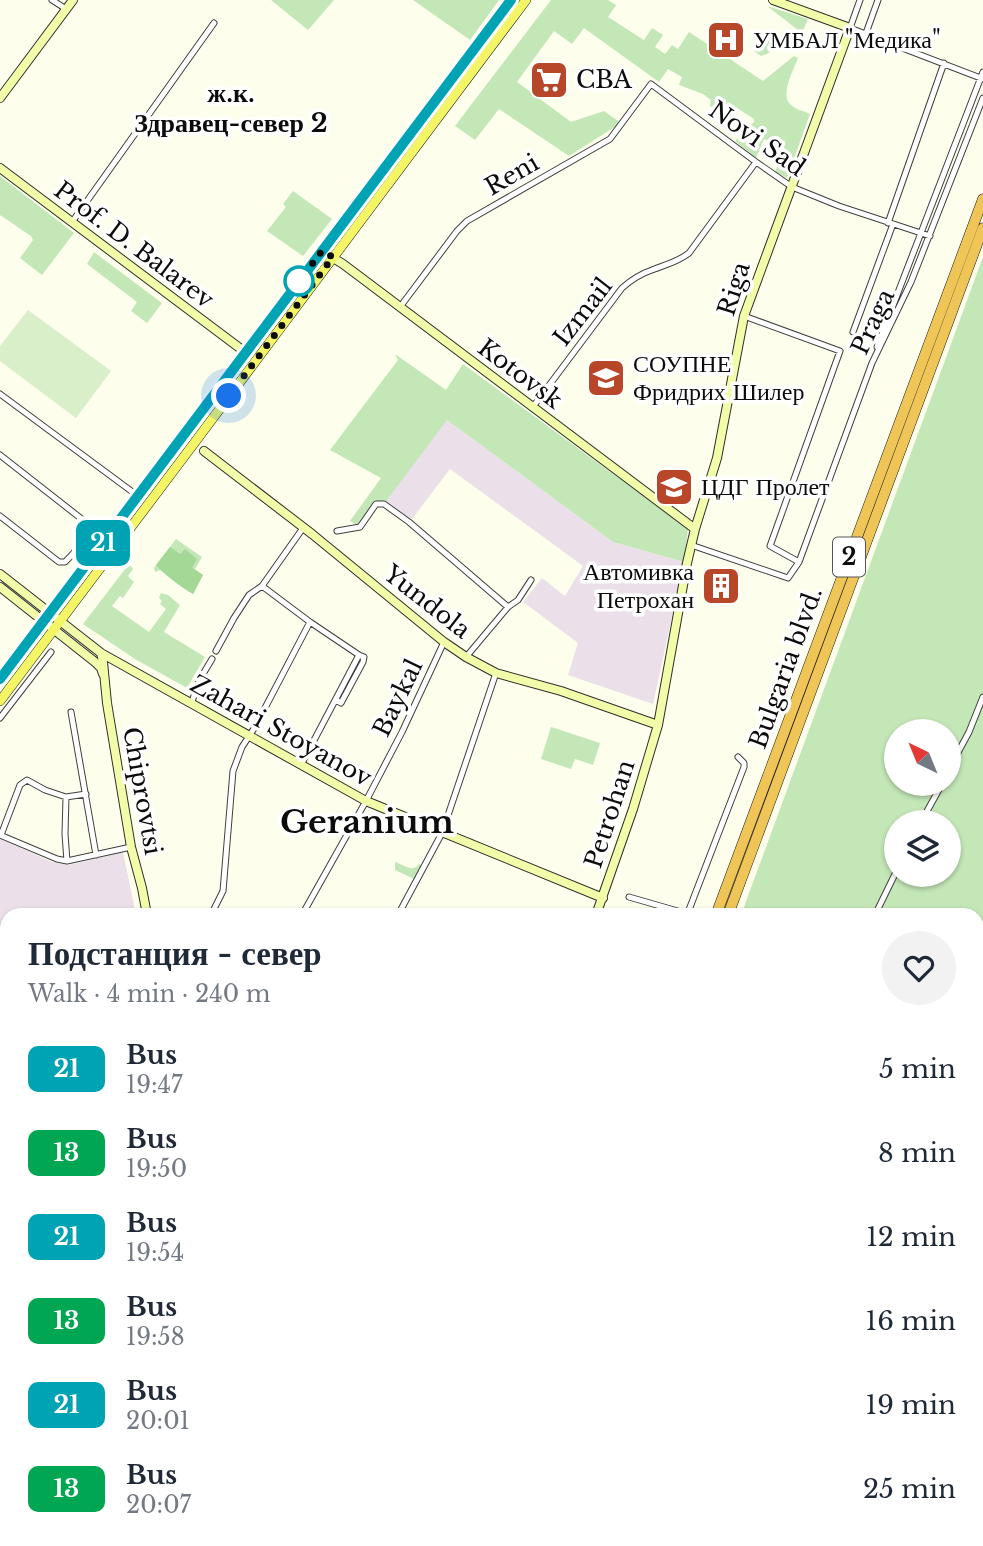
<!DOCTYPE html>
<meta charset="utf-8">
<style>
:root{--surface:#fff;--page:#f2f2f3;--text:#1f2937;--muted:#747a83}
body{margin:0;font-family:"Libre Baskerville",serif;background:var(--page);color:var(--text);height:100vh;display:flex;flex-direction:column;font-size:26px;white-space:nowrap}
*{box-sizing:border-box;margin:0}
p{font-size:23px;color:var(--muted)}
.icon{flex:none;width:38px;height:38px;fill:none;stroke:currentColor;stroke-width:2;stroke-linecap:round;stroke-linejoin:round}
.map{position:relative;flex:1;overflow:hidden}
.panel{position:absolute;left:0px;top:908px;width:984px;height:639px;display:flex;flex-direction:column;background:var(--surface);border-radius:21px 21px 0 0;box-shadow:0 2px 5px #0004}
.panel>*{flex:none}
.badge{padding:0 14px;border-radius:10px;font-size:24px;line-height:46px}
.needle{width:46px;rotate:317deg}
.tools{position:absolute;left:884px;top:719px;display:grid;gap:14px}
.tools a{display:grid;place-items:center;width:77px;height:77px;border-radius:50%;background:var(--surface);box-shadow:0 2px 5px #0004;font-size:35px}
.you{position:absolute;width:35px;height:35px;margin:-18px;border:5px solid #fff;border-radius:50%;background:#1a73e8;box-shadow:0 0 0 10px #1a73e833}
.map>.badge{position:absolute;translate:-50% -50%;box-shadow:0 0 0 4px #fff}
.round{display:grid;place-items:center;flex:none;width:74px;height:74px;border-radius:37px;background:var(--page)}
.overview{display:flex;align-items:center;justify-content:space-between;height:119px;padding:0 28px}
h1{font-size:33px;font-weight:800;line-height:52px}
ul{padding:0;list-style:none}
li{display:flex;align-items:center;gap:21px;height:84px;padding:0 28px}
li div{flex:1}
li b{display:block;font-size:26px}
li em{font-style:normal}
li .badge{min-width:77px;font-weight:700;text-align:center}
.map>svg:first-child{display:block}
</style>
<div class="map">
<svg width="983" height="1546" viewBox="0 0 983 1546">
<rect width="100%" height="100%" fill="#fdfeec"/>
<!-- industrial -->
<path fill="#ebe0e9" d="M447,420L613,542L684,562L653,704L568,675L578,643L523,602L542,578L565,596L583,566L450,469L409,523L384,504L423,449Z
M0,838L52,862L69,865L123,852L136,915H7V1118L0,1115Z"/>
<!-- green -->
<path fill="#c4e7b7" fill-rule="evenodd" d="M271,0H334L308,30Z
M413,0H499L470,40Z
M551,0H608L616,5L608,17L644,40L652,28L663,35L655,47L665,54L672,45L678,49L689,32L763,81L794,56L798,58C794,69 781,92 789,103C793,109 804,111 810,114L787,178L775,172L785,148L764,139L756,158L735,141L754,122V119L728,102L725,106H723L718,112L710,106L711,100L703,94L679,85L682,77L668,69L659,82L584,28L572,44L554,31L517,82L571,122L604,111L621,123L569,156L499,109L475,140L455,126Z
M767,6L808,19L802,33Z
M768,33L781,42L780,43L767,54L761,56L754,51Z
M0,176L74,233L42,275L20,258L33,240L31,236L0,215Z
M293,191L332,219L303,256L267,231L286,207L283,204Z
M94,252L162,303L147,323L131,311L137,302L87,264Z
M983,257V1357L977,1375L976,915H741ZM896,732H948V784H896ZM896,822H948V875H896Z
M395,354L446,390L463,364L688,529L684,562L613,542L447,420L384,504L376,505L360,527L350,521L381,478L330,450L398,360Z
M176,539L202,557L195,569L203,575L193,594C181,587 171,578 160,570L155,572L154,568Z
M129,564L133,569L128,576L134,582L123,598L120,596L112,606L149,632L166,609L160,604L162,601L159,598L161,593L168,595L180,605L164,632L205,657L187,688L135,659L83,624Z
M551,727L600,743L593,765L575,759L571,769L541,759Z
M395,862C404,865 413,873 419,864L424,866L416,880L395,870Z
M510,1540H587L583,1546H508Z
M727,1540H895L890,1546H726Z"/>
<!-- forest -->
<path fill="#a3d897" d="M170,547L180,554L185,549L197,559L192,568L203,575L193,594C181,587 165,575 156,565Z"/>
<!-- cemetery -->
<path fill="#ccdfbe" d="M977,1538L983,1539V1546H950L951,1540H976Z"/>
<!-- pitch -->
<path fill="#d8efc9" d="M28,310L111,371L76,418L0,361V346Z
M57,1540H147L143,1546H54Z"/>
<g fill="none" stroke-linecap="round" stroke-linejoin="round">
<defs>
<path id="street" d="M52,0L66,9
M860,0L850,28L983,79
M866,33L878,0
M72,222L214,23
M888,223L944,63
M400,307L457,231L467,221L610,139L651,84L756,162L792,187L839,206L930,236
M744,316L840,351L770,546L799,562
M853,332L893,224
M877,347L983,72
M0,394L138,496
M532,408L622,288C631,280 640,274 652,270C664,265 678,262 689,253L756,162
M0,455L83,520L87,525C86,541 77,550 65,562H59L0,516
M337,531L360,527L376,504H384L409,522L508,607
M691,545L788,578L799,562L872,363L911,282L983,98
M216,651L234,618L249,595L262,586L303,528
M466,657L508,607L518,600L531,580
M336,700L341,703L363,662L364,657L359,655
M191,704L200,679L212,659
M71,712L96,855
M0,718L51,652
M301,765L359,655L310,622
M948,771L969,732L983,697
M66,797L65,834L67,861
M921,822L942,784
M0,835L57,859L67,861L131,847
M1,835L20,785L27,780L45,790L66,797L86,794
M629,897L688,914
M211,915L223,891L233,771L242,747L255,727L310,622L262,586
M302,915L366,801L402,732L444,642
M398,915L442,833L496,673
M687,915L744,767V763L738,757
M875,915L896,872
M0,1236L7,1223
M0,1301L7,1305
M0,1361L7,1348
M976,1373L983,1356
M0,1446L7,1451
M151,1546L155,1540
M402,1546L404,1540
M684,1546L690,1540
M890,1546L895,1540
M936,1546L937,1540"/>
<path id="secondary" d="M0,98L73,0
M0,168L245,352
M322,251L343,264L695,529
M204,451L312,534L444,642L466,657L496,673L561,691L658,725
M0,574L101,653L366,801L603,898
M0,587L95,662L101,668L103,674
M101,653L103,662L107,703L131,847L142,888L147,915
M596,915L633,809L658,725L687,563L695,529L717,458L744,316L850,28L773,0
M0,1120L7,1123
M188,1540L203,1546
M25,1546L28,1540
M321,1546L323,1540
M381,1546L383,1540"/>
<path id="primary" d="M0,679L511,0
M0,701L189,450L526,0"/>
<path id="highway" d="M716,915L983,199
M728,915L983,228
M485,1546L487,1540
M498,1546L500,1540"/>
</defs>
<!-- street casing -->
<use href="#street" stroke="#3f3f3f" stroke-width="7"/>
<!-- secondary casing -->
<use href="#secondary" stroke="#2e2e2e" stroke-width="10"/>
<!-- primary casing -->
<use href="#primary" stroke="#1d1d1d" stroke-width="10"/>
<!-- highway casing -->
<use href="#highway" stroke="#1d1d1d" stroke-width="11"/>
<!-- street -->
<use href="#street" stroke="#fff" stroke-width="5"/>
<!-- secondary -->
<use href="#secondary" stroke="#f1fda9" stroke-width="8"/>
<!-- primary -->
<use href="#primary" stroke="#f3f566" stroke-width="9"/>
<!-- highway -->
<use href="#highway" stroke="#f0c558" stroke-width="10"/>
</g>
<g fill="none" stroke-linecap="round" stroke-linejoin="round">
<defs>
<path id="line" d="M0,679L511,0"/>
</defs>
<!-- line casing -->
<use href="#line" stroke="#fff" stroke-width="16"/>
<!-- line -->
<use href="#line" stroke="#00a3b4" stroke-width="10"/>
<!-- walk -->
<path stroke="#0c0c0c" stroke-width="7" stroke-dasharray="0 12.6" d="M229,396L333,257L322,251L299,281"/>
</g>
<!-- icons -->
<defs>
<symbol id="hospital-square" viewBox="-11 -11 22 22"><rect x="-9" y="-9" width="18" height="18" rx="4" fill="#b84628" stroke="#fff"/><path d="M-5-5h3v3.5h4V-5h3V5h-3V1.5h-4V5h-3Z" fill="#fff"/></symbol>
<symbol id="supermarket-square" viewBox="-11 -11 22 22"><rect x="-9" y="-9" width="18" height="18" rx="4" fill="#b84628" stroke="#fff"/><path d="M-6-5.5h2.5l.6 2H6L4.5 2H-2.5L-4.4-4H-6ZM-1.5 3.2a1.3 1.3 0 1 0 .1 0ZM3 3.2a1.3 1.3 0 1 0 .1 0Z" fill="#fff"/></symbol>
<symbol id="school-square" viewBox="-11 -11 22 22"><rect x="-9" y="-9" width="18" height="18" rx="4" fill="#b84628" stroke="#fff"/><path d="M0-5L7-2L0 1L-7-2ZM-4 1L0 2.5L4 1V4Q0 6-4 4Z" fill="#fff"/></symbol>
<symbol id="building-square" viewBox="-11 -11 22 22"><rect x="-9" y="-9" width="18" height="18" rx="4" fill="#b84628" stroke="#fff"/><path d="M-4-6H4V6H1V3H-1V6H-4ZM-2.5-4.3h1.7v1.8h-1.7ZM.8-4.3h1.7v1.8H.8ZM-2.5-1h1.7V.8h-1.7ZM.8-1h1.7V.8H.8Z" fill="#fff"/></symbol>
</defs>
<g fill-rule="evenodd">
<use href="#hospital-square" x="704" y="18" width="44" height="44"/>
<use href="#supermarket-square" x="527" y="58" width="44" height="44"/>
<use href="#school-square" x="584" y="356" width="44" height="44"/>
<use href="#school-square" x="652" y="465" width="44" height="44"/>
<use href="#building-square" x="699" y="564" width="44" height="44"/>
</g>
<!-- markers -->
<circle fill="#fff" stroke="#00a3b4" stroke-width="3.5" cx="299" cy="281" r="14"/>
<g text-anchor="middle" stroke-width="7" stroke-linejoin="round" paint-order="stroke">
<!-- shield labels -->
<rect fill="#fff" stroke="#555" stroke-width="2" x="833" y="537.5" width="32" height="39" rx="5"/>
<g font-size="23" font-weight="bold" fill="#0c0c0c">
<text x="849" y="565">2</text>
</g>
<!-- poi labels -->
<g font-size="24" fill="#0c0c0c" stroke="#fff" text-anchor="start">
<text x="753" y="48">УМБАЛ "Медика"</text>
<text x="576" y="88">CBA</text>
<text x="633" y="372">СОУПНЕ<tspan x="633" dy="28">Фридрих Шилер</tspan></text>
<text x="701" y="495">ЦДГ Пролет</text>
<text x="694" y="580" text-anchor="end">Автомивка<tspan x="694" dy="28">Петрохан</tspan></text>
</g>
<!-- street labels -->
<g font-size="24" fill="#0c0c0c" stroke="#fff">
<text transform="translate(757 139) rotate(35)" y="8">Novi Sad</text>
<text transform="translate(512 175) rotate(-30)" y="8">Reni</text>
<text transform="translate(134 245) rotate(37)" y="8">Prof. D. Balarev</text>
<text transform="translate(734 289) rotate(-72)" y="8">Riga</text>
<text transform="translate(583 312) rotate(-52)" y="8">Izmail</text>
<text transform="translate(873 322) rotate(-65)" y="8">Praga</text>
<text transform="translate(520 374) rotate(37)" y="8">Kotovsk</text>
<text transform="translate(427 602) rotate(38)" y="8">Yundola</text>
<text transform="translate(786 668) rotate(-70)" y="8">Bulgaria blvd.</text>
<text transform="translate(398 698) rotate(-64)" y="8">Baykal</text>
<text transform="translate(281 731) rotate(29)" y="8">Zahari Stoyanov</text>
<text transform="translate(142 791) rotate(80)" y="8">Chiprovtsi</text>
<text transform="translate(610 814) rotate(-72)" y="8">Petrohan</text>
</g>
<!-- neighbourhood labels -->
<g font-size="26" font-weight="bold" fill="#0c0c0c" stroke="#fff">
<text x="231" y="102">ж.к.<tspan x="231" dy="30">Здравец-север 2</tspan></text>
</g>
<!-- district labels -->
<g font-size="32" font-weight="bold" fill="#0c0c0c" stroke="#fff">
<text x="367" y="833">Geranium</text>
</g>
</g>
</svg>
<div class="tools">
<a><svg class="needle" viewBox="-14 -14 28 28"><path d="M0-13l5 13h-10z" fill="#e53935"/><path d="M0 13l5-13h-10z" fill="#747a83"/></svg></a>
<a><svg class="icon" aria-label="layers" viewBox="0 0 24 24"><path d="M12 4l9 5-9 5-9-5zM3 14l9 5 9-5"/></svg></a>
</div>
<div class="you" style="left:229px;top:396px"></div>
<b class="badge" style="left:103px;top:543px;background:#00a3b4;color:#fff">21</b>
<section class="panel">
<div class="overview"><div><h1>Подстанция - север</h1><p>Walk · 4 min · 240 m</p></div><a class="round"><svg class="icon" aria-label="heart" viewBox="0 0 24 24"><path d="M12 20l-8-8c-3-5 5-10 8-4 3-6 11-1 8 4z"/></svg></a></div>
<ul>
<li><span class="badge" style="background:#00a3b4;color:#fff">21</span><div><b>Bus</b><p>19:47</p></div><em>5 min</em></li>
<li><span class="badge" style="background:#00a651;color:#fff">13</span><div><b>Bus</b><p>19:50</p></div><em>8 min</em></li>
<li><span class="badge" style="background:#00a3b4;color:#fff">21</span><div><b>Bus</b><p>19:54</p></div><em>12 min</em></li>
<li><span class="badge" style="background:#00a651;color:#fff">13</span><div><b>Bus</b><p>19:58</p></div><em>16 min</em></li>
<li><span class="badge" style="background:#00a3b4;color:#fff">21</span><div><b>Bus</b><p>20:01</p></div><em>19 min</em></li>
<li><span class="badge" style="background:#00a651;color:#fff">13</span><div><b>Bus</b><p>20:07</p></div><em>25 min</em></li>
</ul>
</section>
</div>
